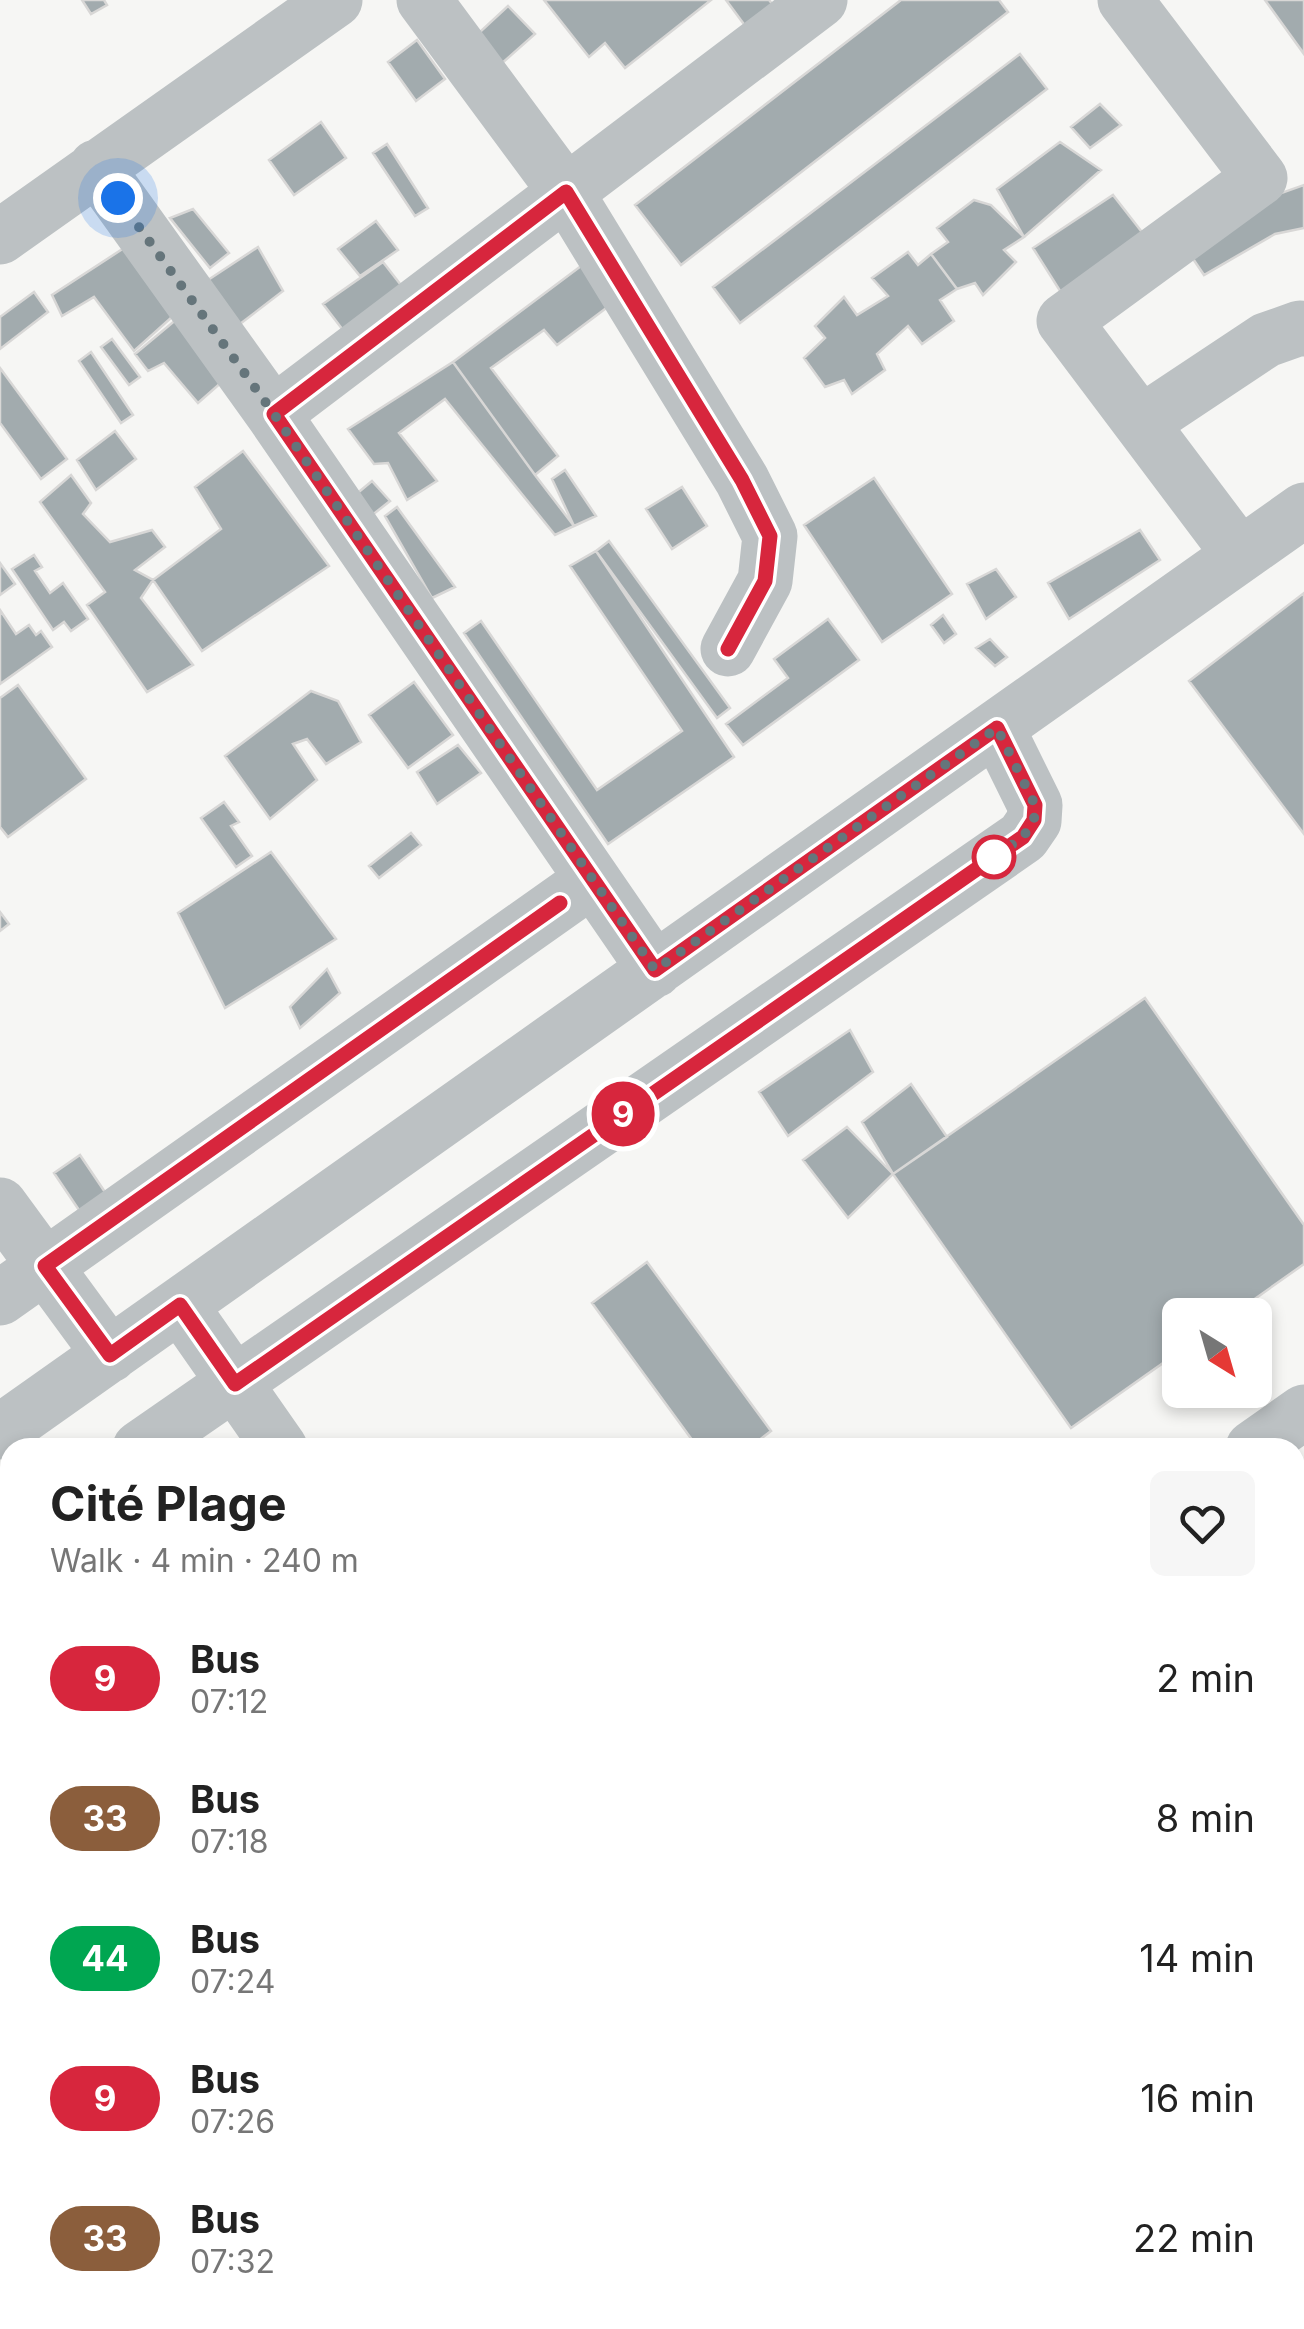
<!DOCTYPE html>
<meta charset="utf-8">
<style>
:root{--surface:#fff;--page:#f6f6f6;--text:#222;--muted:#767676}
body{margin:0;font-family:Inter,sans-serif;background:var(--page);color:var(--text);height:100vh;display:flex;flex-direction:column;font-size:38px;white-space:nowrap}
*{box-sizing:border-box;margin:0}
p{font-size:32px;color:var(--muted)}
.icon{flex:none;width:55px;height:55px;fill:none;stroke:currentColor;stroke-width:2;stroke-linecap:round;stroke-linejoin:round}
.map{position:relative;flex:1;overflow:hidden}
.panel{position:absolute;left:0px;top:1438px;width:1305px;height:892px;display:flex;flex-direction:column;background:var(--surface);border-radius:30px 30px 0 0;box-shadow:0 5px 15px #0003}
.panel>*{flex:none}
.badge{padding:0 20px;border-radius:32px;font-size:35px;line-height:65px}
.needle{width:65px;rotate:143deg}
.buttons{position:absolute;left:1162px;top:1298px;display:grid;gap:20px}
.buttons a{display:grid;place-items:center;width:110px;height:110px;border-radius:15px;background:var(--surface);box-shadow:0 5px 15px #0003;font-size:50px}
.you{position:absolute;width:50px;height:50px;margin:-25px;border:8px solid #fff;border-radius:50%;background:#1a73e8;box-shadow:0 0 0 15px #1a73e833}
.map>.badge{position:absolute;translate:-50% -50%;box-shadow:0 0 0 5px #fff}
.round{display:grid;place-items:center;flex:none;width:105px;height:105px;border-radius:15px;background:var(--page)}
.summary{display:flex;align-items:center;justify-content:space-between;height:170px;padding:0 50px}
h1{font-size:48px;font-weight:700;line-height:75px}
ul{padding:0;list-style:none}
li{display:flex;align-items:center;gap:30px;height:140px;padding:0 50px}
li div{flex:1}
li b{display:block;font-size:38px}
li em{font-style:normal}
li .badge{min-width:110px;font-weight:700;text-align:center}
.map>svg:first-child{display:block}
</style>
<div class="map">
<svg width="1304" height="2329" viewBox="0 0 1304 2329">
<rect width="100%" height="100%" fill="#f6f6f4"/>
<!-- building -->
<path fill="#a2abae" stroke="#d8d7d6" stroke-width="2.5" d="M82,0H104L107,5L91,14Z
M544,0H711L625,68L605,43L589,57Z
M726,0H769L773,5L746,27Z
M901,0H999L1008,12L681,265L635,205Z
M1265,0H1304V54Z
M508,6L535,34L500,65L468,43Z
M417,40L445,79L416,101L388,62Z
M1020,54L1047,89L740,323L713,287Z
M1100,104L1121,125L1090,148L1071,127Z
M321,122L346,158L294,195L269,160Z
M1060,142L1101,170L1024,237L997,189Z
M387,144L428,208L415,216L373,153Z
M1304,185V228L1275,234L1204,275L1183,244L1270,197Z
M1113,195L1145,236L1062,294L1033,248Z
M974,200L991,205L1024,237L1004,250L1016,262L983,295L975,283L957,289L931,254L948,242L937,228Z
M193,209L229,253L210,268L170,218Z
M376,221L398,250L360,276L338,249Z
M258,247L283,291L240,324L208,280Z
M124,248L172,317L134,351L94,297L62,316L52,295Z
M908,252L918,265L931,254L957,289L940,300L954,321L922,344L908,326L877,354L885,370L852,394L844,380L825,387L804,358L825,338L815,326L844,297L857,315L888,296L872,278Z
M383,262L404,289L346,334L323,304Z
M581,266L609,306L557,345L544,330L491,368L558,456L535,475L453,362Z
M34,292L48,312L0,349V317Z
M178,318L223,381L198,403L164,363L148,371L135,354Z
M112,339L140,377L129,385L101,347Z
M91,352L133,415L121,423L79,361Z
M453,362L535,475L574,526L555,535L445,399L399,433L437,481L407,500L388,463L374,464L348,429Z
M0,368L67,459L41,479L0,423Z
M115,431L136,459L96,490L77,460Z
M243,451L329,566L202,651L153,580L221,529L195,487Z
M565,470L596,516L574,526L552,479Z
M71,475L91,503L83,514L110,542L152,530L165,547L135,570L153,580L141,598L193,665L147,692L87,605L105,592L40,502Z
M874,478L952,594L882,642L804,525Z
M372,481L390,501L371,516L354,496Z
M682,487L707,526L672,549L646,509Z
M397,507L455,587L432,598L385,516Z
M1140,530L1160,560L1069,619L1048,583Z
M609,541L730,708L717,718L596,551Z
M596,551L734,757L608,844L464,633L481,621L597,790L682,731L570,566Z
M34,555L42,567L35,571L50,593L63,583L88,619L71,631L64,622L53,630L12,569Z
M0,563L15,584L0,595Z
M996,569L1016,597L986,619L967,584Z
M1304,593V834L1189,681Z
M0,610L16,634L29,625L36,635L41,631L52,647L0,684Z
M943,615L956,634L944,643L931,625Z
M828,619L859,660L743,745L726,724L788,678L774,659Z
M990,639L1007,657L995,666L976,648Z
M414,682L453,735L408,768L369,715Z
M18,685L86,779L8,837L0,827V698Z
M311,691L338,701L361,742L326,764L307,739L293,744L317,780L270,819L225,756Z
M458,745L481,773L437,804L417,772Z
M224,802L239,822L231,826L252,856L236,867L201,818Z
M411,833L421,845L379,878L369,866Z
M271,852L336,939L225,1008L178,913Z
M0,912L9,924L0,931Z
M327,969L340,993L300,1028L290,1007Z
M1145,998L1304,1225V1264L1232,1315H1180V1351L1071,1428L893,1174Z
M850,1030L873,1072L788,1136L759,1092Z
M911,1084L947,1137L893,1174L862,1122Z
M847,1127L893,1174L848,1218L803,1160Z
M80,1155L111,1201L85,1219L54,1173Z
M647,1262L771,1431L749,1448H698L592,1303Z
M10,1724V1863L0,1870V1731Z
M0,2100L10,2107V2320H284L296,2329H0Z"/>
<g fill="none" stroke-linecap="round" stroke-linejoin="round">
<!-- minor -->
<path stroke="#bcc1c3" stroke-width="55" d="M424,0L566,192L742,480L770,536L765,581L728,649
M1125,0L1260,178L1064,321L1240,555
M96,167L273,414L655,970
M0,237L335,0
M273,414L820,0
M1141,423L1266,340L1300,328L1304,329
M0,1205L110,1355
M0,1298L592,880
M180,1305L280,1448
M0,1432L1304,510
M140,1448L1023,837L1034,821L1035,805L997,728
M1253,1448L1304,1412
M0,1542L10,1535
M0,1985L10,1993
M425,2320L436,2329
M893,2320L900,2329"/>
</g>
<g fill="none" stroke-linecap="round" stroke-linejoin="round">
<defs>
<path id="line" d="M560,903L45,1266L110,1355L180,1305L235,1384L1023,837L1034,820L1035,805L997,728L655,970L274,414L566,192L742,480L770,536L765,581L728,649"/>
</defs>
<!-- line casing -->
<use href="#line" stroke="#fff" stroke-width="22"/>
<!-- line -->
<use href="#line" stroke="#d7263d" stroke-width="15"/>
<!-- walk -->
<path stroke="#65757b" stroke-width="10" stroke-dasharray="0 18" d="M118,198L274,414L655,970L997,728L1035,805L1034,820L1023,837L990,860L994,857"/>
</g>
<!-- markers -->
<circle fill="#fff" stroke="#d7263d" stroke-width="5" cx="994" cy="857" r="20"/>
</svg>
<div class="buttons">
<a><svg class="needle" viewBox="-14 -14 28 28"><path d="M0-13l5 13h-10z" fill="#e53935"/><path d="M0 13l5-13h-10z" fill="#767676"/></svg></a>
</div>
<div class="you" style="left:118px;top:198px"></div>
<b class="badge" style="left:623px;top:1114px;background:#d7263d;color:#fff">9</b>
<section class="panel">
<div class="summary"><div><h1>Cité Plage</h1><p>Walk · 4 min · 240 m</p></div><a class="round"><svg class="icon" aria-label="heart" viewBox="0 0 24 24"><path d="M12 20l-8-8c-3-5 5-10 8-4 3-6 11-1 8 4z"/></svg></a></div>
<ul>
<li><span class="badge" style="background:#d7263d;color:#fff">9</span><div><b>Bus</b><p>07:12</p></div><em>2 min</em></li>
<li><span class="badge" style="background:#8b5e3c;color:#fff">33</span><div><b>Bus</b><p>07:18</p></div><em>8 min</em></li>
<li><span class="badge" style="background:#00a651;color:#fff">44</span><div><b>Bus</b><p>07:24</p></div><em>14 min</em></li>
<li><span class="badge" style="background:#d7263d;color:#fff">9</span><div><b>Bus</b><p>07:26</p></div><em>16 min</em></li>
<li><span class="badge" style="background:#8b5e3c;color:#fff">33</span><div><b>Bus</b><p>07:32</p></div><em>22 min</em></li>
</ul>
</section>
</div>
